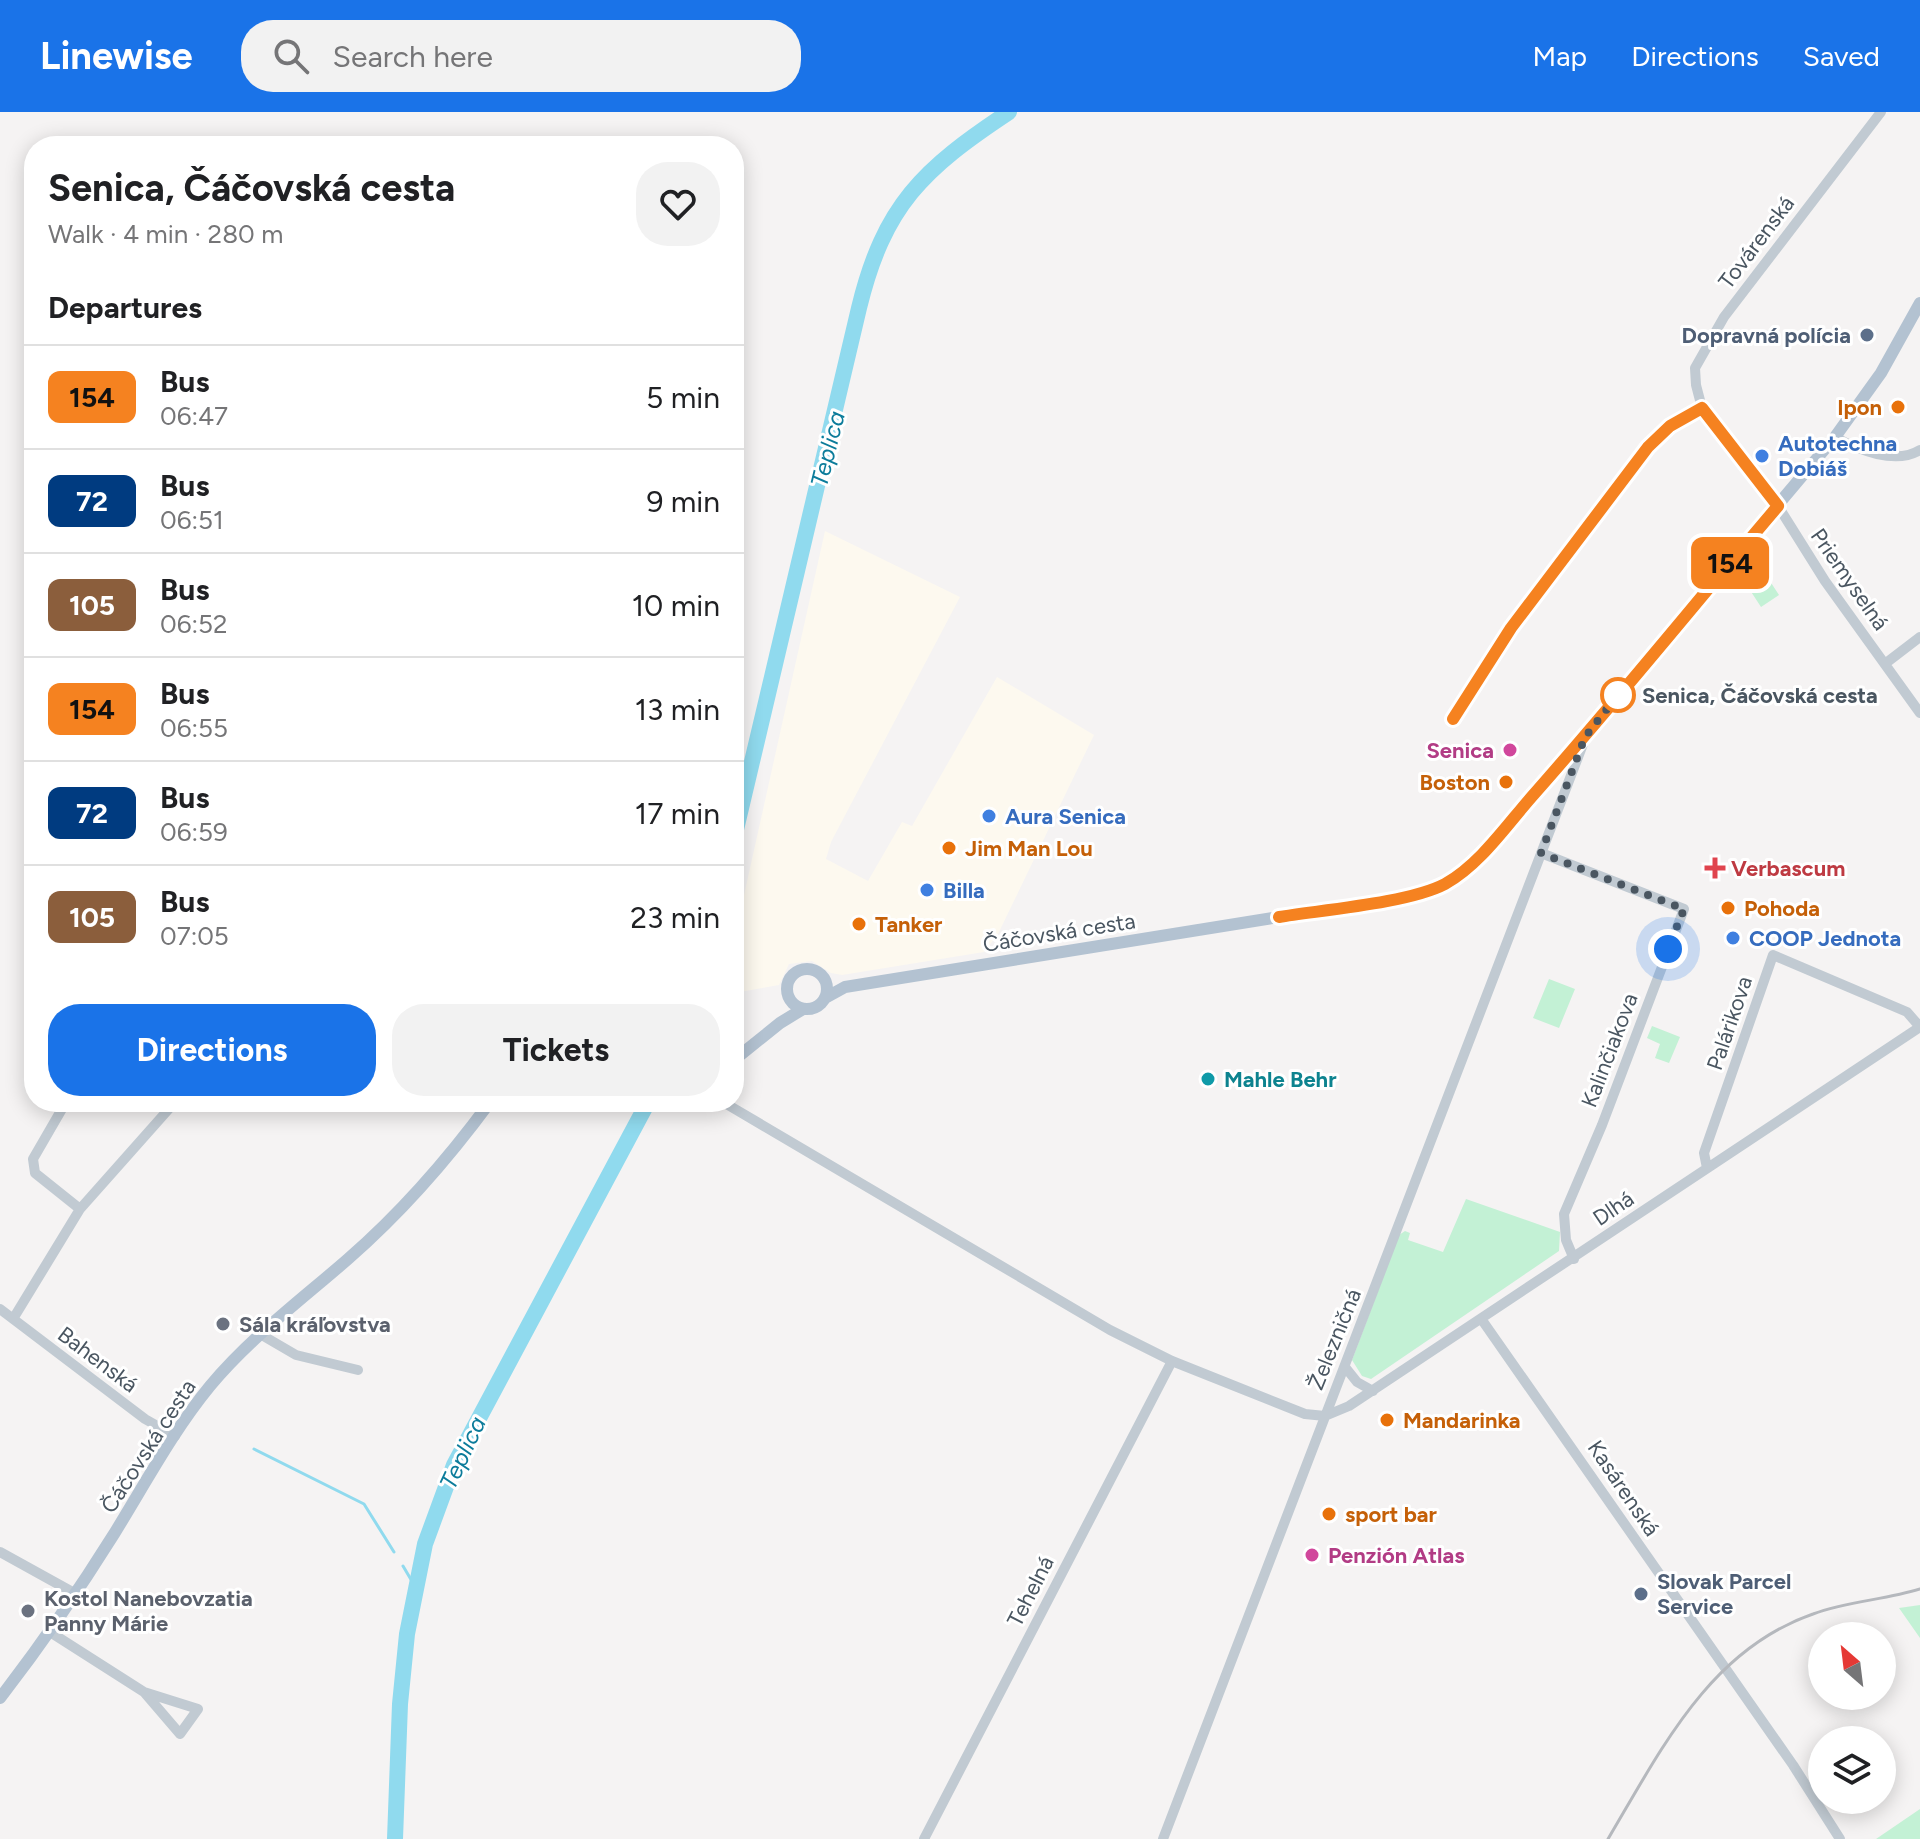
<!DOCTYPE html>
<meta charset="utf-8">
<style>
:root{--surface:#fff;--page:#f2f2f2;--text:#202124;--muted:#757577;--line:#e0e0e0;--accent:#1a73e8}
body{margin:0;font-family:Figtree,sans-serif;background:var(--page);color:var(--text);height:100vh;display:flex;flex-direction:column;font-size:30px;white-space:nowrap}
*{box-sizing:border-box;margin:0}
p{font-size:26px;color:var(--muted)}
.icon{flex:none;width:44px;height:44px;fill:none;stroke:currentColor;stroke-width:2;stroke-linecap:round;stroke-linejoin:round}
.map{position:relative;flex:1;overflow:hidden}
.details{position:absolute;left:24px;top:24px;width:720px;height:976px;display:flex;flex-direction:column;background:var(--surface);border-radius:32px;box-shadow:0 4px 20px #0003}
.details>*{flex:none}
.badge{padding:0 16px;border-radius:12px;font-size:28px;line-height:52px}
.needle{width:52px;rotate:332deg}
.controls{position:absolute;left:1808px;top:1510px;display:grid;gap:16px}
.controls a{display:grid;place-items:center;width:88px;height:88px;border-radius:50%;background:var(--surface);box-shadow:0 4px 20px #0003;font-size:40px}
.you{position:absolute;width:40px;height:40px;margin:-20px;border:6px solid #fff;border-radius:50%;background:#1a73e8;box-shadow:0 0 0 12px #1a73e833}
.map>.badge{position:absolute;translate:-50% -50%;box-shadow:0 0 0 4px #fff}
h2{padding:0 24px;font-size:30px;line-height:72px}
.round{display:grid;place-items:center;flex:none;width:84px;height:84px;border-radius:32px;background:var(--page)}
.summary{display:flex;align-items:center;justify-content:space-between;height:136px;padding:0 24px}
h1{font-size:38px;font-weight:700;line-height:60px}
.primary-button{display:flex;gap:16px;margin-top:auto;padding:16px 24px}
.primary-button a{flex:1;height:92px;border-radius:32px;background:var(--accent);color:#fff;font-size:32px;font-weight:700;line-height:92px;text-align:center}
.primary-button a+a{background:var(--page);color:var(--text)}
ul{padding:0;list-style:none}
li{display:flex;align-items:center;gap:24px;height:104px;padding:0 24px;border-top:2px solid var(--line)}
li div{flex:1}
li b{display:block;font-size:30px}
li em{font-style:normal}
li .badge{min-width:88px;font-weight:700;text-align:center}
header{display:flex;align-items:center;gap:48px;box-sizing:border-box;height:112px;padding:0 40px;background:var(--accent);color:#fff}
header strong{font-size:38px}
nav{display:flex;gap:44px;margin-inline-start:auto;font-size:28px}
.search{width:560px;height:72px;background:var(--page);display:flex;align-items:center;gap:20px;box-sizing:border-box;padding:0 28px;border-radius:32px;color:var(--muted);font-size:30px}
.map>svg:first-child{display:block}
</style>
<header>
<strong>Linewise</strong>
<div class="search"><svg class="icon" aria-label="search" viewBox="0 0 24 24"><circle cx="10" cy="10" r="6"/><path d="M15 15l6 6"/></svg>Search here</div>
<nav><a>Map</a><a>Directions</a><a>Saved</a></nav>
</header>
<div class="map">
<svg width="1920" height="1727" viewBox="0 0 1920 1727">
<rect width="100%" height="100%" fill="#f5f3f3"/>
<!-- commercial -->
<path fill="#fdf9ef" d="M825,419L960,485L831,730L826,747L868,769L902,710L912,714L997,565L1094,623L998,822L984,840L842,863L831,861L812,849L789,852L779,873L734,881V828Z"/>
<!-- green -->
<path fill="#c3f1d5" d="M1764,460L1779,483L1761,495L1746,472Z
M1549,867L1575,877L1559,916L1533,906Z
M1652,914L1680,925L1669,951L1655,946L1660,932L1647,926Z
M1466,1087L1560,1120L1559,1139L1371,1267L1362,1264L1352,1248L1399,1123L1405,1119L1410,1121L1408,1128L1443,1140Z
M1920,1493V1526L1899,1496Z
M1920,1697V1727H1876Z"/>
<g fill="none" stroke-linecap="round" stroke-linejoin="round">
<!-- stream -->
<path stroke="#90daee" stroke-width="3" d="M170,1301L182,1305
M254,1337L364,1392L394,1440
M403,1454L416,1476"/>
<!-- river -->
<path stroke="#90daee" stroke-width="16" d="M734,726L859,196C884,93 923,57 1009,0
M395,1727L400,1592L407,1522L425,1432L454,1353L648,990"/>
<!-- minor -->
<path stroke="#c1cad2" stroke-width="10" d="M1881,0L1724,205L1695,256L1696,273L1702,296L1778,394L1825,469L1920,601
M1835,325C1858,338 1896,353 1920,338
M1886,551L1920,525
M1453,607L1511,516L1648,335L1670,314L1702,296
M1541,741L1684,797L1602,1013L1564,1102L1566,1128L1574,1147
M66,990L33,1047L35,1061L80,1097
M723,990L1110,1218L1172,1249L1305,1302L1325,1304L1349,1294L1920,915
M1707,1056L1704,1041L1773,843L1907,900L1920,915
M0,1197L145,1307L175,1324
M13,1207L80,1097L175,990
M1482,1208L1793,1653L1840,1727
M260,1222L296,1243L358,1258
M1345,1255L1357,1270L1373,1279
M0,1440L76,1482
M50,1520L144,1580L198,1597L180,1622L144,1580
M924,1727L1172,1249
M1163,1727L1585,627"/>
<!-- major -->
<path stroke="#b3c2d1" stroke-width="12" d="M787 877a20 20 0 1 1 40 0a20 20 0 1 1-40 0Z
M825,886L845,875L1384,788C1419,781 1448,775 1474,749L1585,625L1621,579L1835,325L1881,261L1920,191
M734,948L780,911L803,897
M0,1586C41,1533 79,1478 114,1422C145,1372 173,1319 210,1274C250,1226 301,1188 348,1147C402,1100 448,1047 490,990"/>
<!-- rail -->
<path stroke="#b5b8bd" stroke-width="3" d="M1608,1727C1661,1638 1709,1538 1813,1502C1848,1489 1885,1488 1920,1477"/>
</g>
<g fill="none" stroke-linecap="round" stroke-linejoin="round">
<defs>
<path id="line" d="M1279,805C1322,798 1409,791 1445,772C1481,752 1508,711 1535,681C1618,587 1697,489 1778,394L1702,296L1670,314L1648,335L1511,516L1453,607"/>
</defs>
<!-- line casing -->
<use href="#line" stroke="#fff" stroke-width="18"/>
<!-- line -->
<use href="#line" stroke="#f58220" stroke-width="12"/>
<!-- walk -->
<path stroke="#4a5661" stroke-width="8" stroke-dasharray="0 14.4" d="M1618,583L1621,579L1585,625L1541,741L1684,797L1668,837"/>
</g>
<!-- markers -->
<g fill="#5c6f8a" stroke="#fff" stroke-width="3">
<circle cx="1867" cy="223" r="8"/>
<circle cx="1641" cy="1482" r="8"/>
</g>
<g fill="#e8710a" stroke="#fff" stroke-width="3">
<circle cx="1898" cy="295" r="8"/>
<circle cx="1506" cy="670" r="8"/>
<circle cx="949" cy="736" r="8"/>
<circle cx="1728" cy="796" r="8"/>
<circle cx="859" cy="812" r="8"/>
<circle cx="1387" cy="1308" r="8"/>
<circle cx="1329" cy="1402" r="8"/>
</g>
<g fill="#3f7fe0" stroke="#fff" stroke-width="3">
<circle cx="1762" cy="344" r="8"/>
<circle cx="989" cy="704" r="8"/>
<circle cx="927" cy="778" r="8"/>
<circle cx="1733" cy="826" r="8"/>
</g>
<circle fill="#fff" stroke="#f58220" stroke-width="4" cx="1618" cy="583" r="16"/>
<g fill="#d1479c" stroke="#fff" stroke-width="3">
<circle cx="1510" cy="638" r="8"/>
<circle cx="1312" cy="1443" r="8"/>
</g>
<path fill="#e0444e" stroke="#fff" stroke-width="3" d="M1711 744h8v8h8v8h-8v8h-8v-8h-8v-8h8z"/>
<circle fill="#0f9aa8" stroke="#fff" stroke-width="3" cx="1208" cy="967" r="8"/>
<g fill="#6b7280" stroke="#fff" stroke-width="3">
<circle cx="223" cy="1212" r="8"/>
<circle cx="28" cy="1499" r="8"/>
</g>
<g text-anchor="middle" stroke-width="6" stroke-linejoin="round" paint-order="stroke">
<!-- street labels -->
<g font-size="22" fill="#4a5661" stroke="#fff">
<text transform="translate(1756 130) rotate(-53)" y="8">Továrenská</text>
<text transform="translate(1850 467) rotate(55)" y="8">Priemyselná</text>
<text transform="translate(1059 820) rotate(-9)" y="8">Čáčovská cesta</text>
<text transform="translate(1729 911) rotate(-71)" y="8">Palárikova</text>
<text transform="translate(1609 938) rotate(-69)" y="8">Kalinčiakova</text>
<text transform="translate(1613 1096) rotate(-34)" y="8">Dlhá</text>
<text transform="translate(1334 1227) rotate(-68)" y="8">Železničná</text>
<text transform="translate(98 1247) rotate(37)" y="8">Bahenská</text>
<text transform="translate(148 1334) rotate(-57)" y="8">Čáčovská cesta</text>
<text transform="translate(1624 1376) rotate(56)" y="8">Kasárenská</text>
<text transform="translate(1030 1479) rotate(-63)" y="8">Tehelná</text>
</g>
<!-- service labels -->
<g font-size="22" font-weight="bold" fill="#4e5e75" stroke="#fff" text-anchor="end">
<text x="1851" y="231">Dopravná polícia</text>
<text x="1657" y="1477" text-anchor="start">Slovak Parcel<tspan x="1657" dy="25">Service</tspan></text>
</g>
<!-- food labels -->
<g font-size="22" font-weight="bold" fill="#c56008" stroke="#fff" text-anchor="start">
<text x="1882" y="303" text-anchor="end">Ipon</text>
<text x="1490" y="678" text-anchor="end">Boston</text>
<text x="965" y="744">Jim Man Lou</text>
<text x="1744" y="804">Pohoda</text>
<text x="875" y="820">Tanker</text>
<text x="1403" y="1316">Mandarinka</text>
<text x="1345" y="1410">sport bar</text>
</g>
<!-- shop labels -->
<g font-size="22" font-weight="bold" fill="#366cbe" stroke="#fff" text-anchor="start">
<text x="1778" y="339">Autotechna<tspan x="1778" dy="25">Dobiáš</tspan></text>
<text x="1005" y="712">Aura Senica</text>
<text x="943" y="786">Billa</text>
<text x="1749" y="834">COOP Jednota</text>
</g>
<!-- stop labels -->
<g font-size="22" font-weight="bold" fill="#4a5661" stroke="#fff" text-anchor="start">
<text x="1642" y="591">Senica, Čáčovská cesta</text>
</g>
<!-- hotel labels -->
<g font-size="22" font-weight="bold" fill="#b23c85" stroke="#fff" text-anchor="end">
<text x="1494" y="646">Senica</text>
<text x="1328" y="1451" text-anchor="start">Penzión Atlas</text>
</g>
<!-- health labels -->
<g font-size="22" font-weight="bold" fill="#be3a42" stroke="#fff" text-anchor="start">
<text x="1731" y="764">Verbascum</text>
</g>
<!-- culture labels -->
<g font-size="22" font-weight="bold" fill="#0d838f" stroke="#fff" text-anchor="start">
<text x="1224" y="975">Mahle Behr</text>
</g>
<!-- worship labels -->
<g font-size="22" font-weight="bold" fill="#5b616d" stroke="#fff" text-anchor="start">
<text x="239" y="1220">Sála kráľovstva</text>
<text x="44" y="1494">Kostol Nanebovzatia<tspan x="44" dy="25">Panny Márie</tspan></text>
</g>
<!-- water labels -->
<g font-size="24" font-style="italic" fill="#0c7c9b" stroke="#fff">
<text transform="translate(828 337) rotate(-76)" y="8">Teplica</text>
<text transform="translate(463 1341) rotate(-65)" y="8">Teplica</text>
</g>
</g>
</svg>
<div class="controls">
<a><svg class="needle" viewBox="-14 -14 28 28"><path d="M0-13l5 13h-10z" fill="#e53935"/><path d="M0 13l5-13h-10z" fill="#757577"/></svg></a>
<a><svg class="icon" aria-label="layers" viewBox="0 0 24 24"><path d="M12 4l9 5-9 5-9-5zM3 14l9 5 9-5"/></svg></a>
</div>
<div class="you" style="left:1668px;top:837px"></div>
<b class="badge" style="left:1730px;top:451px;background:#f58220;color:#111">154</b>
<section class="details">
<div class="summary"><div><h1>Senica, Čáčovská cesta</h1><p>Walk · 4 min · 280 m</p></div><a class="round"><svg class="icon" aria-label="heart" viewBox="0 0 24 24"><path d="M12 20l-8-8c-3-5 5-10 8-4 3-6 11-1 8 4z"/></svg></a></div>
<h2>Departures</h2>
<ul>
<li><span class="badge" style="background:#f58220;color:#111">154</span><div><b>Bus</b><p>06:47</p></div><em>5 min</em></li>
<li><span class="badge" style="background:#003b80;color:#fff">72</span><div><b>Bus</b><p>06:51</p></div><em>9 min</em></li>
<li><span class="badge" style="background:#8b5e3c;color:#fff">105</span><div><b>Bus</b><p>06:52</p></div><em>10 min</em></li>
<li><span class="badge" style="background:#f58220;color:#111">154</span><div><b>Bus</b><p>06:55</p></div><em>13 min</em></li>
<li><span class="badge" style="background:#003b80;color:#fff">72</span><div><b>Bus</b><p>06:59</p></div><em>17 min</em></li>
<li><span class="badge" style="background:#8b5e3c;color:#fff">105</span><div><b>Bus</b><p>07:05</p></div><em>23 min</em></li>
</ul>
<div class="primary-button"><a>Directions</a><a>Tickets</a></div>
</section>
</div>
